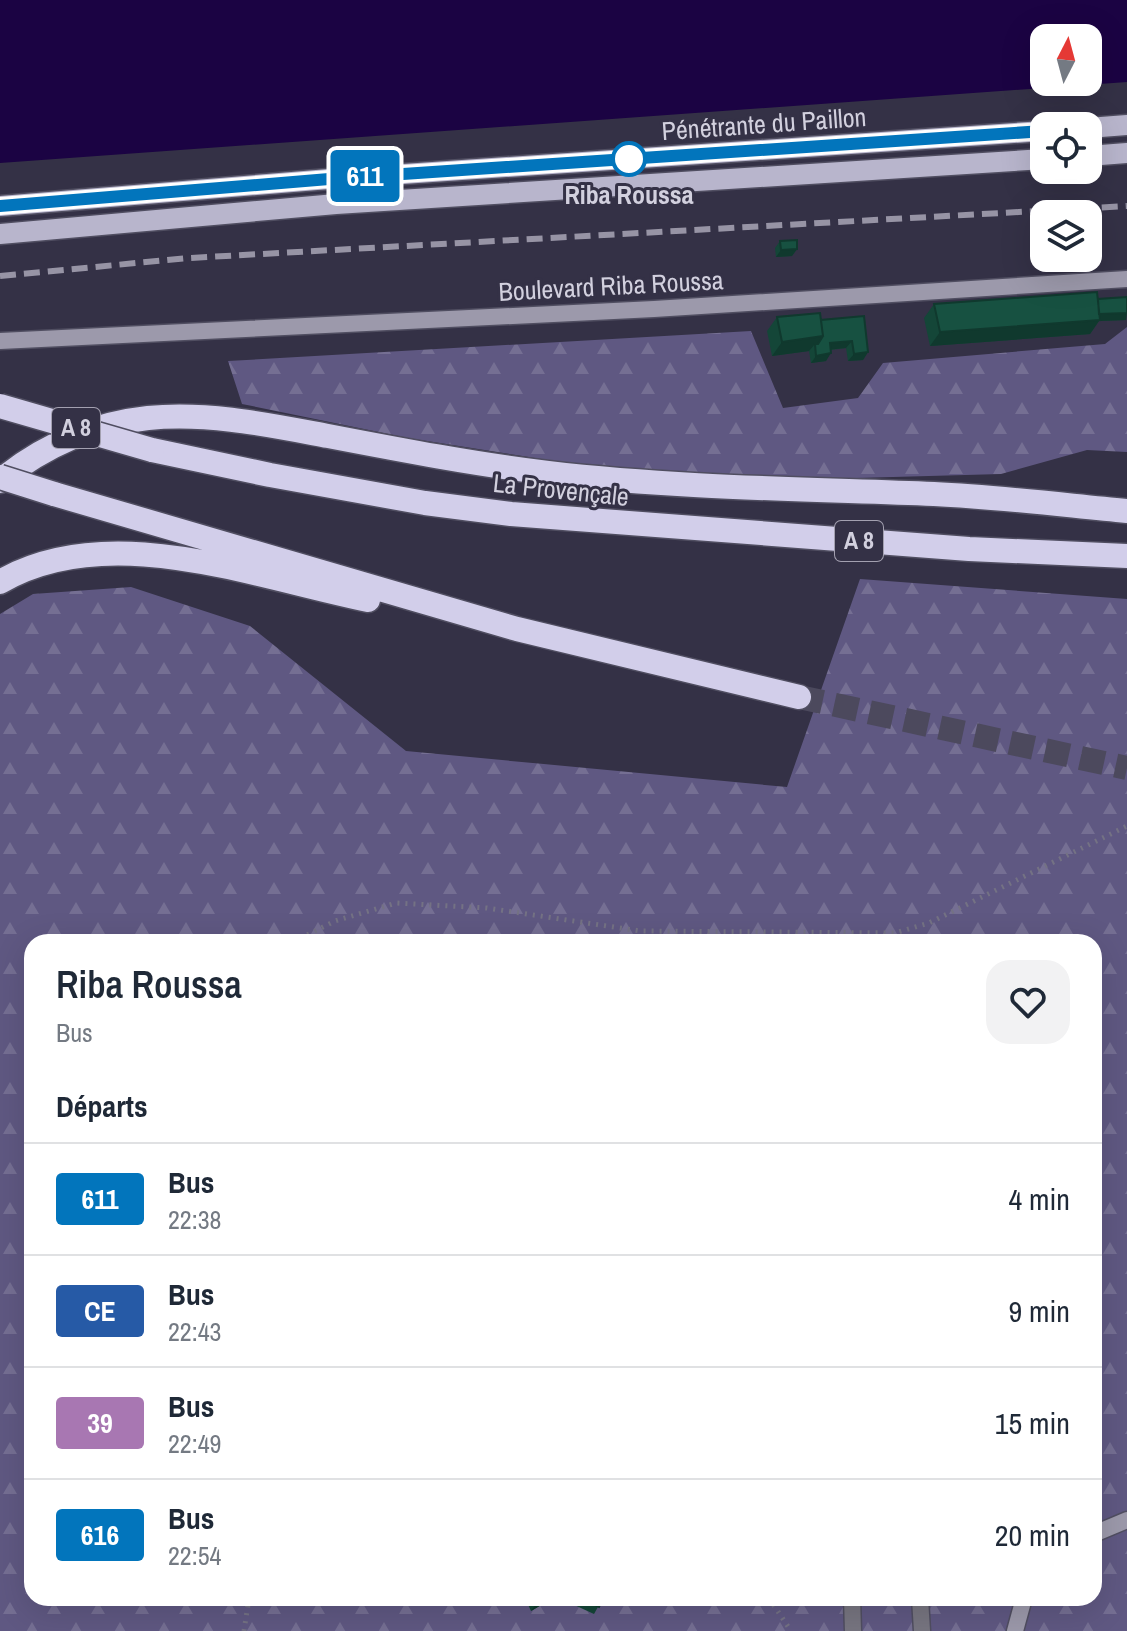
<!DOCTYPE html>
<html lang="fr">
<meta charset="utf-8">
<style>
:root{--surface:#fff;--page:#f2f2f3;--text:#1f2937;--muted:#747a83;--line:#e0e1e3}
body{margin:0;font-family:"Archivo Narrow",sans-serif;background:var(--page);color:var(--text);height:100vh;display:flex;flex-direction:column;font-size:30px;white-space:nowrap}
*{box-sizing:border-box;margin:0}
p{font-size:26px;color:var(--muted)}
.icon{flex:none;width:44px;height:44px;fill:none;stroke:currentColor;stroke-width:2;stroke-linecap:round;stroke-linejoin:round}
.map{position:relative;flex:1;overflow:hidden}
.panel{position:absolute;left:24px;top:934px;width:1078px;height:672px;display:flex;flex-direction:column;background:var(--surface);border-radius:24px;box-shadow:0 8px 32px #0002}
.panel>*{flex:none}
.badge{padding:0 16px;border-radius:6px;font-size:28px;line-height:52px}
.needle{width:52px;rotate:6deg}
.buttons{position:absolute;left:1030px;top:24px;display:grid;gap:16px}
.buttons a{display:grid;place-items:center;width:72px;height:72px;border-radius:16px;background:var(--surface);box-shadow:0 8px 32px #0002;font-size:40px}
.map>.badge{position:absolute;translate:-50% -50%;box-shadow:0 0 0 4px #fff}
h2{padding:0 32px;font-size:30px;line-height:72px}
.round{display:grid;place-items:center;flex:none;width:84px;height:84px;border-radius:24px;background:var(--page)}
.headline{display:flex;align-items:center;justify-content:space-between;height:136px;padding:0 32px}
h1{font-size:38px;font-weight:600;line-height:60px}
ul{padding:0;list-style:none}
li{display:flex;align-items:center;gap:24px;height:112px;padding:0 32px;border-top:2px solid var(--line)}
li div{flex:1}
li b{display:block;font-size:30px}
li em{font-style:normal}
li .badge{min-width:88px;font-weight:700;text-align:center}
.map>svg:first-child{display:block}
</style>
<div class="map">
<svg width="1127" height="1631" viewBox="0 0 1127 1631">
<defs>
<pattern id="forest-firs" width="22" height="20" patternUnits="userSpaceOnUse" patternTransform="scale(2)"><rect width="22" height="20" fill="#5f5882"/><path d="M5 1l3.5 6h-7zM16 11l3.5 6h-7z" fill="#756f93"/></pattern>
</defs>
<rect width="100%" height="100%" fill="#343146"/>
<!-- forest -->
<path fill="url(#forest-firs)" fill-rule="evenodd" d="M1127,327V452L1087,450L1001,474L820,479L611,470L408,438L242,404L228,361L751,331L783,408L858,398L883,363L1105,344Z
M860,579L1127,599V1631H0V614L33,594L131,587L250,626L406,751L787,787ZM32,942H1094V1598H32Z"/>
<!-- water -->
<path fill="#1b0343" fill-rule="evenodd" d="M0,0H1127V82L0,163ZM1044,38H1088V82H1044Z"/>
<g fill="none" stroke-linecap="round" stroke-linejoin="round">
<!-- highway-tunnel -->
<path stroke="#4c495d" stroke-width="24" stroke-dasharray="24 12" stroke-linecap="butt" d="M799,697L1127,768"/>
<defs>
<path id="street" d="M852,1598L853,1631
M920,1598L922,1631"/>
<path id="secondary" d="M0,341L654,309L1127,279
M1094,1534L1127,1520
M1015,1631L1024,1598"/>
<path id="primary" d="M1088,128L1127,125
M1088,156L1127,153
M0,206L329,179L1044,131
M0,234L336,204L1044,159"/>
<path id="highway" d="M152,450L270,475L425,503L511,514L969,549L1127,556
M0,481C43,446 92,424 148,418C208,412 269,425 328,436C401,450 474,464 548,473C677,488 805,489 934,494C999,497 1063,505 1127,511
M54,494L517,629L799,697
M0,582C108,519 254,577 368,600"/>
</defs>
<!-- street casing -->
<use href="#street" stroke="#504e61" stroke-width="19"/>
<!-- secondary casing -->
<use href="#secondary" stroke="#504e61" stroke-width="19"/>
<!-- primary casing -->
<use href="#primary" stroke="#504e61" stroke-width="23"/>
<!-- highway casing -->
<use href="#highway" stroke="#504e61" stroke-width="27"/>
<!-- path -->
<path stroke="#747284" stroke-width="5" stroke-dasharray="2 6" stroke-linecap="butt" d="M293,942L335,921L396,903L487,908L640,931L895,933L929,923L1127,826
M619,1598L636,1604L640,1598
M769,1598L791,1631
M244,1631L249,1598"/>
<!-- street -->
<use href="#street" stroke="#777580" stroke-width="16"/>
<!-- secondary -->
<use href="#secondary" stroke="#9c99ab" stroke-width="16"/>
<!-- primary -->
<use href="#primary" stroke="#b8b5cc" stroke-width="20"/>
<!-- highway -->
<use href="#highway" stroke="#d2ceea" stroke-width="24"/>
<!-- rail -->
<path stroke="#9794a5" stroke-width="6" stroke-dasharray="16 8" stroke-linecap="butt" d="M0,276L189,258L1127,206"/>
<defs>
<path id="highway-bridge" d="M0,406L152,450
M0,477L54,494"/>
</defs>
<!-- highway-bridge casing -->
<use href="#highway-bridge" stroke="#504e61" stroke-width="27" stroke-linecap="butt"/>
<!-- highway-bridge -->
<use href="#highway-bridge" stroke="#d2ceea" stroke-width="24"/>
</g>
<!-- wall -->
<path fill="#144638" d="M780,241L797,249L792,256L776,257L775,248Z
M1098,299L1126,320L1099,321L1090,334L930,346L924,318L934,304Z
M777,317L821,320L868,352L863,360L848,361L846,348L831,350L826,361L811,363L809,351L772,356L767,331Z
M525,1598H548L543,1604L531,1611Z
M559,1598H603L594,1614Z"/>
<!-- shaded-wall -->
<path fill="#10392e" d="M797,249L792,256L776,257L781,250Z
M1127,313L1126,320L1099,321L1090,334L930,346L940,332L1094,315Z
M823,336L815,348V344L809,351L772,356L782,342Z
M852,341L846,348L825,350L830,343Z
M868,352L863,360L848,361L854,354Z
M831,353L826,361L811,363L816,356Z
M548,1598L543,1604L531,1611L536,1604Z"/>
<!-- building -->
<path fill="#175141" stroke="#10392e" stroke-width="2" d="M797,240V249L781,250L780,241Z
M1097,292L1100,320L940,332L934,304Z
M1127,297V313L1099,314L1098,299Z
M820,313L823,336L782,342L777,317Z
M864,316L868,352L854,354L852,341L830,343L831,353L816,356L815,344H818L823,336L821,320Z
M533,1598H547L536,1604Z
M580,1598H603L599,1607Z"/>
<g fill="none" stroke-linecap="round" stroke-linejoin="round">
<defs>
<path id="line" d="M0,206L329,179L1044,131"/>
</defs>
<!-- line casing -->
<use href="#line" stroke="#fff" stroke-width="18"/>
<!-- line -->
<use href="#line" stroke="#0275bc" stroke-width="12"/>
</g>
<!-- markers -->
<circle fill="#fff" stroke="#0275bc" stroke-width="4" cx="629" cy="159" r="16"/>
<g text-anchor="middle" stroke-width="6" stroke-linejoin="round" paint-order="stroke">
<!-- shield labels -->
<g fill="#343146" stroke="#a3a0b0" stroke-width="2">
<rect x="52" y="408" width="48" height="40" rx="6"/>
<rect x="835" y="521" width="48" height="40" rx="6"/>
</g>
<g font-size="24" font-weight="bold" fill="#d2d0de">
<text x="76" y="436">A 8</text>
<text x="859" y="549">A 8</text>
</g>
<!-- street labels -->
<g font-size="26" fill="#d2d0de" stroke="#343146">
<text transform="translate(764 124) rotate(-4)" y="9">Pénétrante du Paillon</text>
<text transform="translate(611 286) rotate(-3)" y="9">Boulevard Riba Roussa</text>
<text transform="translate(561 490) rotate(6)" y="9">La Provençale</text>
</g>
<!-- stop labels -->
<g font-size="26" font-weight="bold" fill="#d2d0de" stroke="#343146">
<text x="629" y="204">Riba Roussa</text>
</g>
</g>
</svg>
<div class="buttons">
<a><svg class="needle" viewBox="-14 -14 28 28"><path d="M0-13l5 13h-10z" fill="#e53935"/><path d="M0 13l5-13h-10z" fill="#747a83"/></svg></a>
<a><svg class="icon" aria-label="locate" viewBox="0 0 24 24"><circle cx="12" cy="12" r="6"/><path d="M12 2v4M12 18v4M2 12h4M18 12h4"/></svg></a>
<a><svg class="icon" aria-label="layers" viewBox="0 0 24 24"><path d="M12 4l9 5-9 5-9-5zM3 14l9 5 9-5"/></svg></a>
</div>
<b class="badge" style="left:365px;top:176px;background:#0275bc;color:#fff">611</b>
<section class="panel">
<div class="headline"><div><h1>Riba Roussa</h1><p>Bus</p></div><a class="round"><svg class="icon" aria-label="heart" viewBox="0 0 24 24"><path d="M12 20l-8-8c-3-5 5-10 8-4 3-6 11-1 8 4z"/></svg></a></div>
<h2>Départs</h2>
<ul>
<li><span class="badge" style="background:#0275bc;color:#fff">611</span><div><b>Bus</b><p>22:38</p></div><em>4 min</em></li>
<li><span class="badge" style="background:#265aa6;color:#fff">CE</span><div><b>Bus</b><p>22:43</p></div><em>9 min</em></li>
<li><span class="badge" style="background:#a877b2;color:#fff">39</span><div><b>Bus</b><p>22:49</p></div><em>15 min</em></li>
<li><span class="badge" style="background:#0275bc;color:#fff">616</span><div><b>Bus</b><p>22:54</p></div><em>20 min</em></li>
</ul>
</section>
</div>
